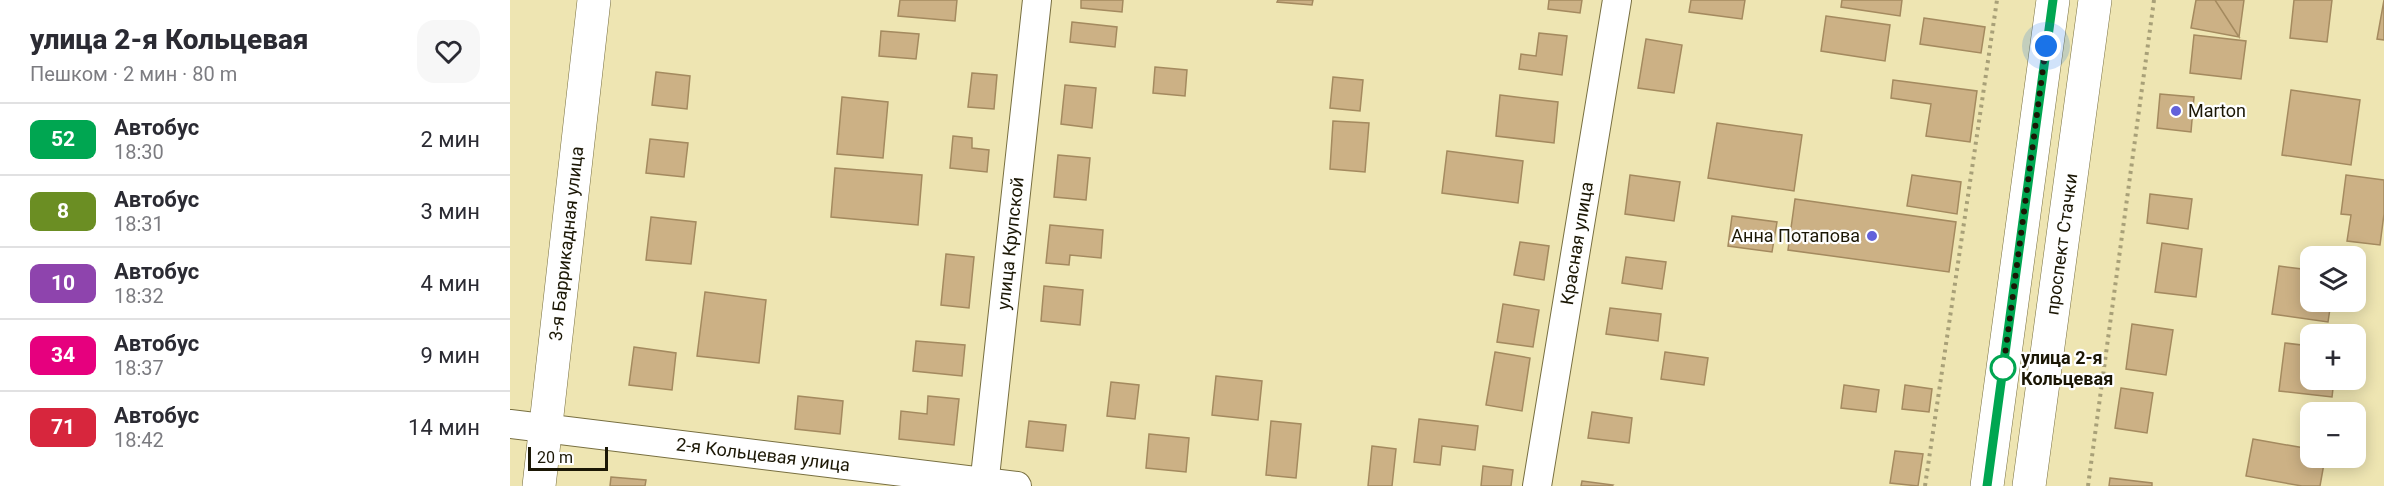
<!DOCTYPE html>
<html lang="ru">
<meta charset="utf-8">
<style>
:root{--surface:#fff;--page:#f7f7f7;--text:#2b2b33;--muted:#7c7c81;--line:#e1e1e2}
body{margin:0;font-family:Roboto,sans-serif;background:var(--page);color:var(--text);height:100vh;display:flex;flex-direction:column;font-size:22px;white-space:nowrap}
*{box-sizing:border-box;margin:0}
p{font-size:20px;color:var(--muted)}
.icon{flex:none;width:33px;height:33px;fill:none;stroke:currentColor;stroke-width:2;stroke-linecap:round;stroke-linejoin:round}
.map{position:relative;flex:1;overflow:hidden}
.details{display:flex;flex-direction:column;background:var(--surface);width:510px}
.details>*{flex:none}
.badge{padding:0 12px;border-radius:9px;font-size:21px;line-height:39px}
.tools{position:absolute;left:1790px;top:246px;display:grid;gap:12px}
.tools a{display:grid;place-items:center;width:66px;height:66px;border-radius:12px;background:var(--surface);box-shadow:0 3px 15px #0003;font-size:30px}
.scale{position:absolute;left:18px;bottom:15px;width:80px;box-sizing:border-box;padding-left:6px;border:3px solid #1b1705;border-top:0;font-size:16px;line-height:21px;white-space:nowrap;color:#1b1705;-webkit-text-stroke:4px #fff;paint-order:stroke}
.you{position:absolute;width:30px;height:30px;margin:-15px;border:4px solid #fff;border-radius:50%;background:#1a73e8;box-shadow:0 0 0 9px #1a73e833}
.map>.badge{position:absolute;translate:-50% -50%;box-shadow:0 0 0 3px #fff}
.round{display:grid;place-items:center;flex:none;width:63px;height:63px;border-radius:18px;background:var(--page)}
.headline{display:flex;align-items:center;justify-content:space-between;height:102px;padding:0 30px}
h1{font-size:28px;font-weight:800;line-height:45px}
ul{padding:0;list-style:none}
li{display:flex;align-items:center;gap:18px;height:72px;padding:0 30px;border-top:2px solid var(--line)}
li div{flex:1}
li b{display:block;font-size:22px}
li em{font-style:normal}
li .badge{min-width:66px;font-weight:700;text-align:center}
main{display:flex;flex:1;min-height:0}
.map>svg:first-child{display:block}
</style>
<main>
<section class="details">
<div class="headline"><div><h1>улица 2-я Кольцевая</h1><p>Пешком · 2 мин · 80 m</p></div><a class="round"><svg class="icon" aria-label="heart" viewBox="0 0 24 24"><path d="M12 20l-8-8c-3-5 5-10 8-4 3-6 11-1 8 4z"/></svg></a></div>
<ul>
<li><span class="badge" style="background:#00a651;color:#fff">52</span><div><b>Автобус</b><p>18:30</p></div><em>2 мин</em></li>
<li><span class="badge" style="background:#6b8e23;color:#fff">8</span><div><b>Автобус</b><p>18:31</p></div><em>3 мин</em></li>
<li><span class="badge" style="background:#8e44ad;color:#fff">10</span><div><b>Автобус</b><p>18:32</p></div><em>4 мин</em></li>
<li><span class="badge" style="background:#e6007e;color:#fff">34</span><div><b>Автобус</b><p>18:37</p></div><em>9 мин</em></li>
<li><span class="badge" style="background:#d7263d;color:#fff">71</span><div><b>Автобус</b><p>18:42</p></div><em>14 мин</em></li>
</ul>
</section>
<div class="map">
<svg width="1874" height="486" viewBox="0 0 1874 486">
<rect width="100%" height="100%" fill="#eee5b2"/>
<!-- building -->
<path fill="#ccb185" stroke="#a48a5f" stroke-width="1.5" d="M390,0H447L445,21L388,16Z
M571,0H613L612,12L571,8Z
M768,0H803L802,5L767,2Z
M1039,0H1072L1070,13L1038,9Z
M1181,0H1235L1232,19L1179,12Z
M1332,0H1392L1390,16L1331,7Z
M1686,0H1705L1729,37L1681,28Z
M1705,0H1734L1729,37Z
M1784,0H1822L1817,42L1780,38Z
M1874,0V40L1867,39Z
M1316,16L1380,25L1375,61L1311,51Z
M1414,18L1475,27L1471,53L1410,44Z
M562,22L607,27L605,47L560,42Z
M371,31L409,34L406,59L369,56Z
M1029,33L1057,36L1052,75L1009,69L1011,54L1026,56Z
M1684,35L1736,41L1731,79L1680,73Z
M1136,39L1172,45L1164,93L1128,88Z
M645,67L677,70L675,96L643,93Z
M146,72L180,76L177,109L142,105Z
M462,73L487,75L484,109L458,107Z
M823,77L853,80L850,111L820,108Z
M1383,80L1467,91L1460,142L1416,136L1421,104L1381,98Z
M555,85L586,88L582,128L551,124Z
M1781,90L1850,100L1841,165L1772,155Z
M1650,94L1684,97L1681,132L1647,128Z
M990,95L1048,102L1044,143L986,136Z
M332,97L378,102L373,158L327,154Z
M823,121L859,123L855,172L820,169Z
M1207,123L1292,135L1284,191L1198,178Z
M443,136L462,138V148L479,150L477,172L440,168Z
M140,139L178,143L174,177L136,173Z
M937,151L1013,161L1008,203L932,193Z
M548,155L580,158L576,200L544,197Z
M325,168L412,175L408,225L321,217Z
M1120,175L1170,182L1164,221L1115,214Z
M1402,175L1451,182L1447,214L1397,206Z
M1836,175L1874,180V214L1870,245L1837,241L1841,215L1831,214Z
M1640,194L1682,199L1678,229L1637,223Z
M1285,199L1446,222L1439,272L1278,250Z
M1222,216L1267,222L1262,252L1218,246Z
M141,217L186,222L181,264L136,260Z
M540,225L593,230L591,258L560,255L559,265L536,263Z
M1010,242L1039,246L1034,280L1004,275Z
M1652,243L1692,249L1686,297L1645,292Z
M436,254L464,257L459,308L431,305Z
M1116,257L1156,262L1152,289L1112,283Z
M1769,266L1800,270V302H1821L1818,322L1762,314Z
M534,286L573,290L570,325L531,321Z
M195,292L256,300L249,363L187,356Z
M993,304L1029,310L1023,347L987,342Z
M1100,308L1151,314L1148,341L1096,334Z
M1622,324L1663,330L1656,375L1616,369Z
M406,341L455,345L452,376L403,371Z
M1775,343L1800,346V380H1824L1822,397L1769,391Z
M124,347L166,353L162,390L119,385Z
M985,352L1020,358L1012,411L976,405Z
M1155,352L1198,358L1194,385L1151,379Z
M706,376L752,381L748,420L702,415Z
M601,382L629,385L625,419L597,416Z
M1334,385L1369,390L1366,412L1331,408Z
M1395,385L1422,389L1419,412L1392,409Z
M1611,388L1643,393L1637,433L1605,428Z
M288,396L333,401L330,434L285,429Z
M418,396L449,399L444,445L389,439L391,411L417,414Z
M1082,412L1122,418L1119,443L1078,438Z
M909,419L968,426L965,450L932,446L930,465L904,462Z
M519,421L556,425L553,451L516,447Z
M761,421L791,424L786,478L756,475Z
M639,434L679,438L676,472L636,468Z
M1743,439L1800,449V458H1815L1810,486H1792L1736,476Z
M862,446L886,449L882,486H858Z
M1385,451L1413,454L1408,486L1380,483Z
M973,466L1003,470L1001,486H971Z
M101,477L136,480L135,486H100Z
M1600,478L1642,483V486H1599Z
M1072,481L1103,485L1102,486H1071Z"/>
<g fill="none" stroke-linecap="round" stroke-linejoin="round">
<defs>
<g id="street">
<path id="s1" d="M0,424L507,486"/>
<path id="s2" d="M474,486L527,0"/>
<path id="s3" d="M1027,486L1107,0"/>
</g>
<g id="secondary">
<path id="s4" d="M29,486L84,0"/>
</g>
<g id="primary">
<path d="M1477,486L1543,0"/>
<path id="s5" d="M1519,486L1585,0"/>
</g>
</defs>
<!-- street casing -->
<use href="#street" stroke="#786f40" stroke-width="30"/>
<!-- secondary casing -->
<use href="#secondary" stroke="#786f40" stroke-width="34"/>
<!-- primary casing -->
<use href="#primary" stroke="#786f40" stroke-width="34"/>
<!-- path -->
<path stroke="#a8a078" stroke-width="4" stroke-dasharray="3 4.5" stroke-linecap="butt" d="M1415,486L1487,0
M1578,486L1644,0"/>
<!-- street -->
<use href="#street" stroke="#fff" stroke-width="28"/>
<!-- secondary -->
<use href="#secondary" stroke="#fff" stroke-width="33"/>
<!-- primary -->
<use href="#primary" stroke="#fff" stroke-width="33"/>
</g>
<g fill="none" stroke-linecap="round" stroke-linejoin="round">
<defs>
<path id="line" d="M1477,486L1543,0"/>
</defs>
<!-- line casing -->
<use href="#line" stroke="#fff" stroke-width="14"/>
<!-- line -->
<use href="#line" stroke="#00a651" stroke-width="9"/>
<!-- walk -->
<path stroke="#1b1705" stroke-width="6" stroke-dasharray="0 10.8" d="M1493,368V370L1536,46"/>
</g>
<!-- markers -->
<g fill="#6261da" stroke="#fff" stroke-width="2">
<circle cx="1666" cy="111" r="6"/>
<circle cx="1362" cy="236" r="6"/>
</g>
<circle fill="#fff" stroke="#00a651" stroke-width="3" cx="1493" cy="368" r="12"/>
<g text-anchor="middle" stroke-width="4.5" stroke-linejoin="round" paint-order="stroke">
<!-- poi labels -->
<g font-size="18" fill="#1b1705" stroke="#fff" text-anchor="start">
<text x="1678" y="117">Marton</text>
<text x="1350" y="242" text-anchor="end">Анна Потапова</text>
</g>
<!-- street labels -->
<g font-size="18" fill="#1b1705" stroke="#fff">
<text dy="6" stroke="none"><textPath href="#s4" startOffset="244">3-я Баррикадная улица</textPath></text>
<text dy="6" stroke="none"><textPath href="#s2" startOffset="244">улица Крупской</textPath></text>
<text dy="6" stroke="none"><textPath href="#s3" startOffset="246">Красная улица</textPath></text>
<text dy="6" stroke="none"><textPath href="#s5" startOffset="244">проспект Стачки</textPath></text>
<text dy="6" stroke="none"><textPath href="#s1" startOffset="255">2-я Кольцевая улица</textPath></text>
</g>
<!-- stop labels -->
<g font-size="18" font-weight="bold" fill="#1b1705" stroke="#fff" text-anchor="start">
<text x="1511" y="364">улица 2-я<tspan x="1511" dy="21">Кольцевая</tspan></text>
</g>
</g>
</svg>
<div class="tools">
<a><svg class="icon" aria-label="layers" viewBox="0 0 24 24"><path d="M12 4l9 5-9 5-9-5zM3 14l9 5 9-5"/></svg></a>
<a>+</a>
<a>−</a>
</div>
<div class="scale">20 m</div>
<div class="you" style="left:1536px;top:46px"></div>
</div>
</main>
